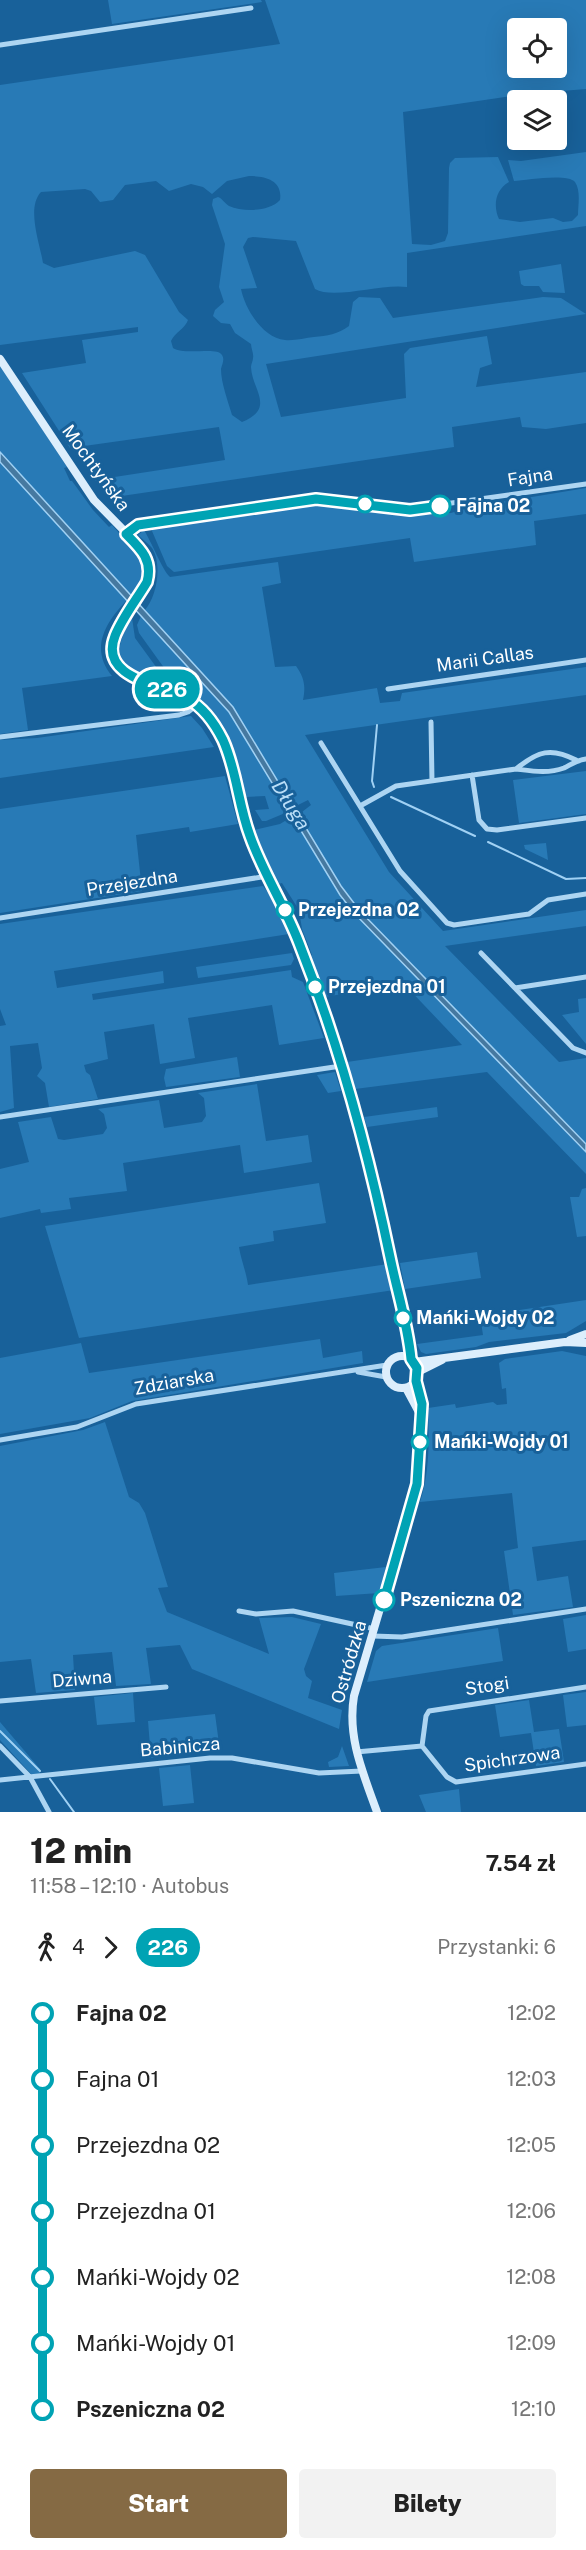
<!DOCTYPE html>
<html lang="pl">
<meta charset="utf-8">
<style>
:root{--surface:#fff;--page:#f2f2f2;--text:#222;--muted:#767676;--accent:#856a44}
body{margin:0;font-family:"Public Sans",sans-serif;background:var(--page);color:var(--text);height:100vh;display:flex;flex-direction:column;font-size:22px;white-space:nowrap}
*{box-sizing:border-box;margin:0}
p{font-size:20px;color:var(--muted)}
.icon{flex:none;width:33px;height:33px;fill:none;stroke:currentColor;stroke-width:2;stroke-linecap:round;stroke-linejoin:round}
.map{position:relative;height:1812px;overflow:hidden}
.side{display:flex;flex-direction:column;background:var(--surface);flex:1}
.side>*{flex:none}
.badge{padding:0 12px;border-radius:20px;font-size:21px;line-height:39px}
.buttons{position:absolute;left:507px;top:18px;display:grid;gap:12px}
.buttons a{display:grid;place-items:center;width:60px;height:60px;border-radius:6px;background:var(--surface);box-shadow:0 6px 24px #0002;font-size:30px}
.map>.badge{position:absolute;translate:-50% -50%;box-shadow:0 0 0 3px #fff}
.legs{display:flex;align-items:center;gap:9px;height:66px;padding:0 30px;font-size:20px}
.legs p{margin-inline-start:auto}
.head{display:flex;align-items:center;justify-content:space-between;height:102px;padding:0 30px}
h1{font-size:33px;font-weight:800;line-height:45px}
.action{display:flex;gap:12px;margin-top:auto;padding:12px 30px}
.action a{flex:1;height:69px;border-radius:6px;background:var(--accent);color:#fff;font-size:24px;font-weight:800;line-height:69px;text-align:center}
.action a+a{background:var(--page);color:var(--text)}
ul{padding:0 30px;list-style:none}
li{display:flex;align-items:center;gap:21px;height:66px;font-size:22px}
li i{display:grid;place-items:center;width:9px;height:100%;margin:0 8px;background:currentColor}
li i::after{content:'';width:15px;height:15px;margin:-8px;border:4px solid;border-radius:50%;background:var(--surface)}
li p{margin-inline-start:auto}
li:first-child i{background:linear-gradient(#0000 50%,currentColor 0)}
li:last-child i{background:linear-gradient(currentColor 50%,#0000 0)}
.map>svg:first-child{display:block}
</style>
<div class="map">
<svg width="586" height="1812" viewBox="0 0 586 1812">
<rect width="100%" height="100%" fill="#18619a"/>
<!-- green -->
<path fill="#287ab6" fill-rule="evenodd" d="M108,0H261L262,2L112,24Z
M265,0H586V89L525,94L403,112L412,244L431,245L445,241L448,233L449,168L450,163L455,158L498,157L509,182C495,190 493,206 499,219L520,222L553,218L563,222L572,221L578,215C578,205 581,191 575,182C568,173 526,180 514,181L508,160L521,161L586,152V226L407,253V287C382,283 334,300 315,289L296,241L253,237L248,238L243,247L257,288L241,289C245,309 263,338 285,340C294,341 305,338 314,337C327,336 338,334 349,326L353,302L359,297L380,298L393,318L543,297L561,298L586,314L266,364L281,417L406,398L404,354L410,348L487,336L492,364L480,368L476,387L586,372V423L546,429L522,427L520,417L452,427L454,447L108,498L95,480L225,460L219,427L70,448L22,373L86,363L82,340L138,332V327L0,345V85L280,44ZM518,28H556V68H518ZM249,176C265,176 283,180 280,200C269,212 243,212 229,206C224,203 223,199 218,197L213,199L212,205L225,244L219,287L224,302L215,310L213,316L221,323L230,324L235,333L251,344C251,348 254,354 253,358C253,361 251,364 251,367C252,390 276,408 242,422L232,415C228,401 221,383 221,369C222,364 225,360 222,355C217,346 186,356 173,348L171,341C175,332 185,329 188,320L179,312L145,255L135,251L54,268L43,263C40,244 26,208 41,192L85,189L91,191L100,202L113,200L125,185L156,181L169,191L191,184L203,187L212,194L227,181Z
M561,264L565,293L543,292L539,286H524L521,284L519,271Z
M0,365L67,467L64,468L70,481H72L93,510L109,527L112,525L142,559L144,575L132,596L0,452Z
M0,462L127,600C106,622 89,648 112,676L22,688L28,730L0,734Z
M586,488V514L534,521L536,545L414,562L410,538L174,572L167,566L152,531V528L311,504H332L404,516L451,513L471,507Z
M144,530C151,541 163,571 170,577L278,562L281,583L262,587L275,667L296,666C304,677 306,686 303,700L377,688L380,703L400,701L402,693L586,667V695L305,735L389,872L443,931L586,910V926L445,946L559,1062L586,1058V1144L360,911L341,886L298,815L311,805L308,800L294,807L233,707L145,610C156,597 163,566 152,548C148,543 142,539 138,535Z
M141,616L229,712L290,811L266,821H262L255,810L269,809L265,796L245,797L232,748L217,717L192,692L175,683L139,633L137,625Z
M132,618L135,638L170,686C129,671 103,665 132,618Z
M191,716L202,728L214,747L0,778V740L37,738Z
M586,771V814L519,823L513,780Z
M225,776L238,824L190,832L189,827L136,835L142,891L0,913V809Z
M293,816L340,895L355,914L586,1152V1174L487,1072L355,1089L347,1062L462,1045L404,984L324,997L310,956L312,955L302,929L299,910L282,883L278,884L254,830L280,824Z
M546,843L548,860L525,849L524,845Z
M263,886L275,902L289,934L54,971L57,988L163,971L164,983L92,994L93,1000L291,970L292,977L303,982L324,1038L279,1045L272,1005L188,1018L195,1058L160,1064L154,1024L104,1032L108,1059L84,1065L86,1072L90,1075L98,1099L49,1107L45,1083L37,1076L42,1068L38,1043L10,1046L14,1108L0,1112V1026L6,1025L0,1009V924Z
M292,953L294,959L291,965L198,978L196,967Z
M586,998V1044L562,1015L579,1012L578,999Z
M237,1057L240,1077L166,1087L164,1078L166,1069Z
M335,1072L341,1091L328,1093L317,1075Z
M257,1084L266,1141L308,1135L312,1162L244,1173L240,1145L123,1163L127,1191L69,1198L71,1209L41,1213L40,1209L0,1218V1169L29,1162L18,1122L51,1117L58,1139L64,1140L103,1134L107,1128L104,1114L98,1109L159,1100L164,1128L202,1122L206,1116L204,1098L198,1093Z
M437,1107L438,1117L367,1127L364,1117Z
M319,1183L326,1223L273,1231L274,1241L239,1247C241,1260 246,1271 248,1285L388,1264L394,1290L79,1338L45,1226Z
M586,1188V1236L577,1237L570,1197H579L582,1189Z
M477,1252L481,1278L405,1289L400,1263Z
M586,1300V1321L566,1333L489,1342L476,1347L426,1354L421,1352L417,1344L483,1335L480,1316Z
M320,1339L323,1358L362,1351L363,1363L132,1401L90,1418L0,1434V1358L81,1343L89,1373Z
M562,1351L586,1356V1540L532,1547L537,1581L568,1576L573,1607L513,1615L504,1551L518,1548L512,1493L420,1502C430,1471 429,1441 428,1408L455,1404L456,1408L493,1402L497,1405L507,1404L506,1388L502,1389L499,1363L505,1359Z
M105,1422L129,1497L139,1503L145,1513L168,1587L158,1588L167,1612L269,1654L259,1618L292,1617L321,1624L304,1669L306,1676L312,1681L308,1698L342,1710L339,1729L192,1669L180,1645L146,1648L151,1684L116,1686L112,1652L73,1655L75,1690L36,1693L31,1659L0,1662V1446L83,1430Z
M386,1567L379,1593L336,1596L334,1573Z
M586,1615V1649L568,1652L563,1619Z
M498,1628L503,1661L367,1682L376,1651L382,1646Z
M586,1692V1725L567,1727L563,1695Z
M133,1693L135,1722L97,1725L94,1697Z
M529,1700L534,1732L559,1729L564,1762L536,1766L531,1733L500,1737L495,1705Z
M215,1714L220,1751L151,1758L148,1721Z
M0,1722L40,1769V1774L32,1775L0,1740Z
M342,1746L349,1766L329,1767L328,1762L338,1757Z
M190,1765L194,1803L163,1806L159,1768Z
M459,1789L461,1812H426L419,1795Z"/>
<!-- water -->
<path fill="#4679a0" stroke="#a0d1f4" stroke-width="1.5" d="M0,452L233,707L341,886L360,911L586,1144V1152L355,914L340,895L229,712L0,462Z"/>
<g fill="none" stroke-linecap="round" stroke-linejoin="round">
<!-- stream -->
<path stroke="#a0d1f4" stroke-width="2" d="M374,787L372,781L377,725
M391,797L475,836
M488,842L566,879L586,878
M0,1731L40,1771
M50,1779L74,1812"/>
<!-- street -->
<path stroke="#add5f2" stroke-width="5" d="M0,45L251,8
M126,534L138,525L302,500L329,499L409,509L586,484
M388,689L586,660
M431,722L432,781
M0,737L179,715L188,712L197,705
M321,743L400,871L447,923L454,925L529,914L548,900L586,894
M516,769C538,751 551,747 576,760
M472,775L479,820L487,829L497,830L586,818
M360,806L396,786L516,769C532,771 548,774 564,768C572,764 577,760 586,759
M0,918L268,876
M481,953L573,1048L586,1053
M515,988L586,977
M0,1117L341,1066
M358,1372L386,1377
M0,1440L77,1427L136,1404L387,1365
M239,1611L256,1614L293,1611L375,1629
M373,1636L402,1637L586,1609
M0,1701L166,1687
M0,1746L30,1777L49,1812
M422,1746L426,1716L429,1711L586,1687
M422,1746L447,1777L456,1782L586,1764
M356,1752L422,1746
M0,1780L210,1758H232L319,1773L362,1771"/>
<!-- secondary -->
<path stroke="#dceefc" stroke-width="8" d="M0,359L94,500L144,551C148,562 150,571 147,582L114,637V656L119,666L128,675L183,696L197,705L212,721L226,749L249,836L303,953L360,1130L375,1185L411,1359
M570,1340L586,1334
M386 1372a16 16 0 1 1 32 0a16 16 0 1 1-32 0Z
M414,1362L565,1342L586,1343
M418,1372L442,1360
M406,1388L420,1414
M377,1812C363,1773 347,1737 354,1696L417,1484L422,1404L416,1381"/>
</g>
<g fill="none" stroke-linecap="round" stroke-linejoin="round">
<defs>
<path id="line-1" d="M384,1600L417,1484L422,1404L416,1381L417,1368L411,1359C408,1325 397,1291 390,1257C368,1151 339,1044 299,943C285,906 263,873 250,836C238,804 237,771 223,740C215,724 204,708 188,699C164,685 98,679 115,636C122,618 137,599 147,582C153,560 141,549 126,534L138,525L316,499L410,510L440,506"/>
</defs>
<!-- line-1 casing -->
<use href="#line-1" stroke="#fff" stroke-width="14"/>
<!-- line-1 -->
<use href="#line-1" stroke="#00a3b4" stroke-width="9"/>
</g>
<!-- markers -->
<g fill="#fff" stroke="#00a3b4" stroke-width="3">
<circle cx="365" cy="504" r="8"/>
<circle cx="440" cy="506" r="10"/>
<circle cx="285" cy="910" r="8"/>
<circle cx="315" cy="987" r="8"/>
<circle cx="403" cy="1318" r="8"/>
<circle cx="420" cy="1442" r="8"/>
<circle cx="384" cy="1600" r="10"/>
</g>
<g text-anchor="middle" stroke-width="6" stroke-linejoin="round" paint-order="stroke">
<!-- street labels -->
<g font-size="18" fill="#fff" stroke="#18619a">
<text transform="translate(96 468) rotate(54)" y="6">Mochtyńska</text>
<text transform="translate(530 477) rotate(-9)" y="6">Fajna</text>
<text transform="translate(485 659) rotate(-8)" y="6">Marii Callas</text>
<text transform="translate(132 883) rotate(-9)" y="6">Przejezdna</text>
<text transform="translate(174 1382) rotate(-10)" y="6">Zdziarska</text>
<text transform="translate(349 1662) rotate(-74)" y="6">Ostródzka</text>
<text transform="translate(82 1679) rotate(-5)" y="6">Dziwna</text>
<text transform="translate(487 1686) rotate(-9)" y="6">Stogi</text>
<text transform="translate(180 1747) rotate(-5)" y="6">Babinicza</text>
<text transform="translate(512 1759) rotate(-8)" y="6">Spichrzowa</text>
</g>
<!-- stop labels -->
<g font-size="18" font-weight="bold" fill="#fff" stroke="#18619a" text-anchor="start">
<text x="456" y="512">Fajna 02</text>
<text x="298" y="916">Przejezdna 02</text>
<text x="328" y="993">Przejezdna 01</text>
<text x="416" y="1324">Mańki-Wojdy 02</text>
<text x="434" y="1448">Mańki-Wojdy 01</text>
<text x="400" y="1606">Pszeniczna 02</text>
</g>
<!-- water labels -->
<g font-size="20" font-style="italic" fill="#badef8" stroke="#18619a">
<text transform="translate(291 805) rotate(58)" y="7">Długa</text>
</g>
</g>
</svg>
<div class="buttons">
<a><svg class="icon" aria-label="locate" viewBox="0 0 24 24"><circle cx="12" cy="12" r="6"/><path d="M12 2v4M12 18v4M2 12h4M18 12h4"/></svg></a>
<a><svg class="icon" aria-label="layers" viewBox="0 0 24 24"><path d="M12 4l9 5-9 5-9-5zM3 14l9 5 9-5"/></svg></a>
</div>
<b class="badge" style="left:167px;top:689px;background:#00a3b4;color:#fff">226</b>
</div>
<section class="side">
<div class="head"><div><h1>12 min</h1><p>11:58 – 12:10 · Autobus</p></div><b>7.54 zł</b></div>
<div class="legs"><svg class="icon" aria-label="walk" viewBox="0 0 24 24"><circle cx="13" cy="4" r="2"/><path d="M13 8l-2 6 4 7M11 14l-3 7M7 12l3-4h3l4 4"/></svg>4<svg class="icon" aria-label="forward" viewBox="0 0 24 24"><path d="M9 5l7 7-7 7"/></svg><b class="badge" style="background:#00a3b4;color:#fff">226</b><p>Przystanki: 6</p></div>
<ul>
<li><i style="color:#00a3b4"></i><b>Fajna 02</b><p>12:02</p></li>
<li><i style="color:#00a3b4"></i><span>Fajna 01</span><p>12:03</p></li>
<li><i style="color:#00a3b4"></i><span>Przejezdna 02</span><p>12:05</p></li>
<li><i style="color:#00a3b4"></i><span>Przejezdna 01</span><p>12:06</p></li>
<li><i style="color:#00a3b4"></i><span>Mańki-Wojdy 02</span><p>12:08</p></li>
<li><i style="color:#00a3b4"></i><span>Mańki-Wojdy 01</span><p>12:09</p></li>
<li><i style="color:#00a3b4"></i><b>Pszeniczna 02</b><p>12:10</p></li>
</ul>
<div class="action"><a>Start</a><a>Bilety</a></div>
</section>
